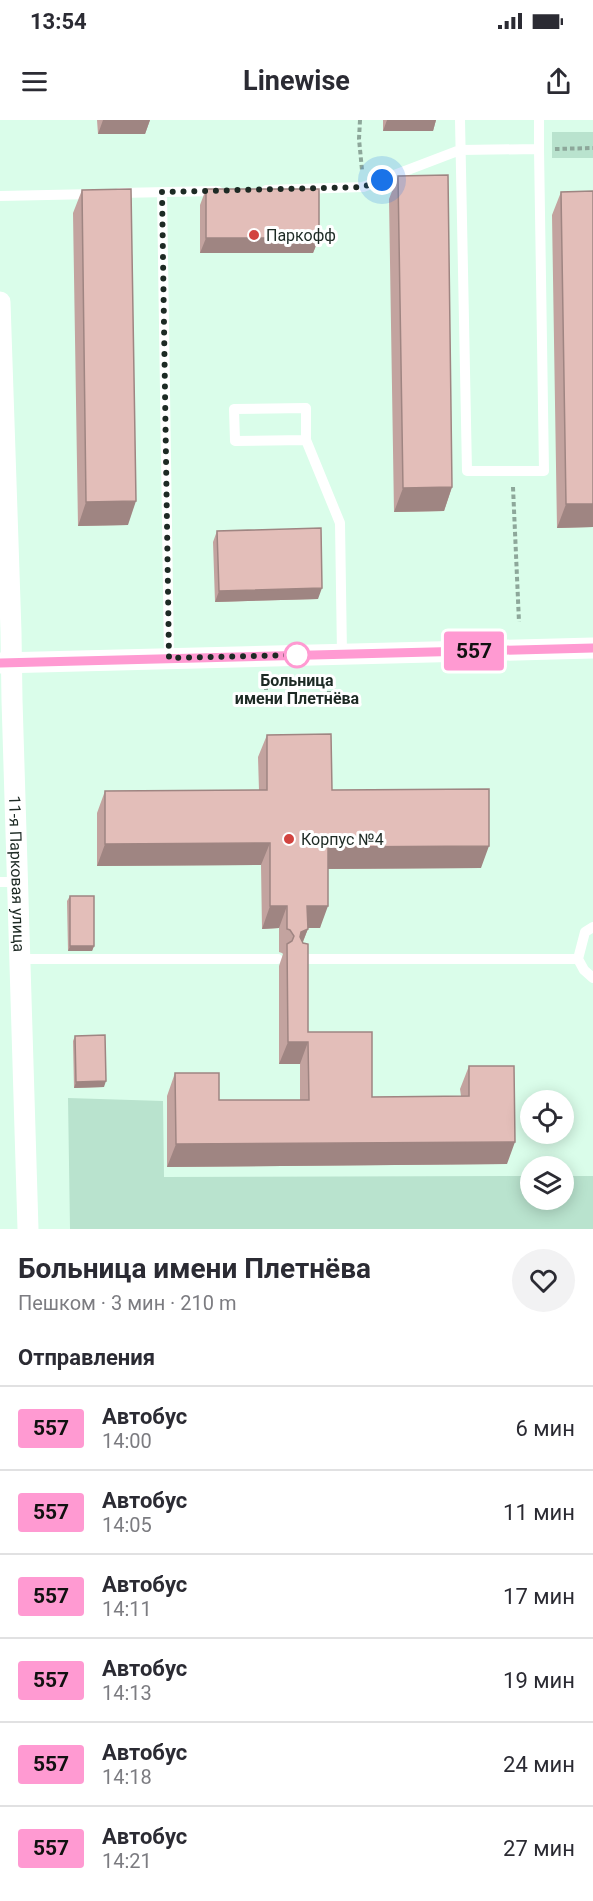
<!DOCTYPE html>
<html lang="ru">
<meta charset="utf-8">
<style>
:root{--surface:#fff;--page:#f2f2f3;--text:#2b2b33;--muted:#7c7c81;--line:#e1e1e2}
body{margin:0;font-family:Roboto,sans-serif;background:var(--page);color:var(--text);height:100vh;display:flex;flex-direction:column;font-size:22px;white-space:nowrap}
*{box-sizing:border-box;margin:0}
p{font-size:20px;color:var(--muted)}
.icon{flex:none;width:33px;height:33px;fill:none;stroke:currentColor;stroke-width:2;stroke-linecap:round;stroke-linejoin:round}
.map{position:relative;height:1109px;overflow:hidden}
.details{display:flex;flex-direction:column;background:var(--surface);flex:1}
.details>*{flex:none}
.badge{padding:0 12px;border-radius:4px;font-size:21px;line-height:39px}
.buttons{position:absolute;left:520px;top:970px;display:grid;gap:12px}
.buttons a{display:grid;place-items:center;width:54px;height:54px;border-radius:50%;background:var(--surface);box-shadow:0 3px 15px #0003;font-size:30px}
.you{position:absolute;width:30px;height:30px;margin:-15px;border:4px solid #fff;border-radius:50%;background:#1a73e8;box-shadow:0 0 0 9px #1a73e833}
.map>.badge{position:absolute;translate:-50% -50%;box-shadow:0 0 0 3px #fff}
h2{padding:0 18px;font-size:22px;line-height:54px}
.round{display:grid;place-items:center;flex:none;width:63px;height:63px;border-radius:32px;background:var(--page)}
.head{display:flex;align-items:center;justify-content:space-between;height:102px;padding:0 18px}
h1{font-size:28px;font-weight:700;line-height:45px}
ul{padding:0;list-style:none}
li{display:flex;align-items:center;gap:18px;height:84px;padding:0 18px;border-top:2px solid var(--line)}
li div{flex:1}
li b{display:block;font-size:22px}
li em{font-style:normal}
li .badge{min-width:66px;font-weight:700;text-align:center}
.status{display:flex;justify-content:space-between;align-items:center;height:42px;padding:0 30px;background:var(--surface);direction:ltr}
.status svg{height:16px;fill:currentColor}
header{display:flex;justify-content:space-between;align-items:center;height:78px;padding:0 18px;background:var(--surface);font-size:27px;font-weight:700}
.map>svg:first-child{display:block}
</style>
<div class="status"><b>13:54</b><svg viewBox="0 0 49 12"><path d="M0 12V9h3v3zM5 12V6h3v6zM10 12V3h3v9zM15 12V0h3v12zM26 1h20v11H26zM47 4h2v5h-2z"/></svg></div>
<header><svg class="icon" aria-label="menu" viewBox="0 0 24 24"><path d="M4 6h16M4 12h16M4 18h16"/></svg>Linewise<svg class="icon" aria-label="share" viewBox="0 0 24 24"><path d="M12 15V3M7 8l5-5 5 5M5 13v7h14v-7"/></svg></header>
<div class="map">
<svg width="593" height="1109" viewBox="0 0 593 1109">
<rect width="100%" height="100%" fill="#dafdea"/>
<!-- green -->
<path fill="#b9e3ce" d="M552,12H593V38H552Z
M68,978L163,981L164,1057L531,1056V1080H564V1056H593V1109H70Z"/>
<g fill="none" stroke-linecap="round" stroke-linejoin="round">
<!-- path -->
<path stroke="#8da79a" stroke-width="4" stroke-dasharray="4.5 3" stroke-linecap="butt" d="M360,0L359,19L362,50
M555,29L593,28
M513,367L519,502
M329,556V574
M266,558V575"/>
<!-- lane -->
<path stroke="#fff" stroke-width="10" d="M460,0L467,351H544L539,29
M266,70L363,67L460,30L539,29V0
M162,72L169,538
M119,73L218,71
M0,76L95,74
M306,320L235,321L234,289L306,288V320L340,403L342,534
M0,762H18
M593,807L585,812L578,839L584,850L593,858
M20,839H278
M299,839H578"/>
<!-- street -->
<g stroke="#fff" stroke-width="21">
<path id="s1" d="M0,182L11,512L12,580L28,1109"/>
<path d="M0,543L593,528"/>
</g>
</g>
<!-- wall -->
<path fill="#c3a39f" d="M97,0H150L145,14H98Z
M383,0H436L433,11H383Z
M398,56L452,367L444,391L394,392L389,79Z
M206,69L319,118L313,133H200V85Z
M82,70L128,405L78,406L73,93Z
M593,71V407L557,408L552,95L561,72Z
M217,411L318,479L215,482L213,422Z
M267,615L332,670L481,748L328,749L320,808H308L303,822L308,912L372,977L461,976L460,969L469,946L507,1044L167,1047V976L175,953L219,980H300V944H279V846L283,834L282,833L279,832V808L262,809L261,745L97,746V693L105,671L259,670L258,637Z
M70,776L94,826L92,831H68L67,781Z
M75,916L104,967L74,968L73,921Z"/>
<!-- shaded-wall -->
<path fill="#9f8582" d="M103,0H150L145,14H98Z
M387,0H436L433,11H383Z
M206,118H319L313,133H200Z
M452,367L444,391L394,392L403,368Z
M136,381L128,405L78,406L86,382Z
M566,384H593V407L557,408Z
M322,468L318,479L215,482L219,471Z
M270,723L261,745L97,746L105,724Z
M489,726L481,748L320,749L328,727Z
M270,786H287L279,808L262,809Z
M307,786H328L320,808H299Z
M308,809L299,831L293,835L301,812Z
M70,826H94L92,831H68Z
M288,922H308L300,944H279Z
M106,961L104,967L74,968L76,962Z
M515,1022L507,1044L167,1047L176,1024Z"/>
<!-- building -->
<path fill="#e3beb9" stroke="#9f8582" stroke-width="1.5" d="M448,55L452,367L403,368L398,56Z
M131,69L136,381L86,382L82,70Z
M206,69H319V118H206Z
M593,71V384H566L561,72Z
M321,408L322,468L219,471L217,411Z
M331,614L332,670L489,669V726L328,727V786H307L308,809L301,812L300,817L303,823L308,824V912H372V977L469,976V946H514L515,1022L176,1024L175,953H219V980H309L308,922H288L287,824L292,821L294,816L290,810L287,809V786H270V723L105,724V671L267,670V615Z
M70,776H94V826H70Z
M105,915L106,961L76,962L75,916Z"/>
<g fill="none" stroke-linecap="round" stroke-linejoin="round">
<defs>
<path id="line" d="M0,543L593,528"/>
</defs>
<!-- line casing -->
<use href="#line" stroke="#fff" stroke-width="14"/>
<!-- line -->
<use href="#line" stroke="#ff9ad2" stroke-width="9"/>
<!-- walk -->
<path stroke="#1d2a24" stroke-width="6" stroke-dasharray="0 10.8" d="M297,535L169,538L162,72L363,67L382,60"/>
</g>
<!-- markers -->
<g fill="#d2433f" stroke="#fff" stroke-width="2">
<circle cx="254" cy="115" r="6"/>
<circle cx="289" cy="719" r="6"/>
</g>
<circle fill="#fff" stroke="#ff9ad2" stroke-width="3" cx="297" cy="535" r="12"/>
<g text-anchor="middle" stroke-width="6" stroke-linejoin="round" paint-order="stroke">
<!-- poi labels -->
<g font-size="16" fill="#1d2a24" stroke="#fff" text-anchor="start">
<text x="266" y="121">Паркофф</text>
<text x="301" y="725">Корпус №4</text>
</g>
<!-- stop labels -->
<g font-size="16" font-weight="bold" fill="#1d2a24" stroke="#fff">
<text x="297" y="566">Больница<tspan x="297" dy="18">имени Плетнёва</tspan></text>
</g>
<!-- street labels -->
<g font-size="16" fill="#1d2a24" stroke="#fff">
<text dy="6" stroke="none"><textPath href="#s1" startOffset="572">11-я Парковая улица</textPath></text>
</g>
</g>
</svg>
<div class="buttons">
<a><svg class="icon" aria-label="locate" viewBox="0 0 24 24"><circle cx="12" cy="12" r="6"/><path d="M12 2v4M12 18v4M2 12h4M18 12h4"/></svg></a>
<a><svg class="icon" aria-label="layers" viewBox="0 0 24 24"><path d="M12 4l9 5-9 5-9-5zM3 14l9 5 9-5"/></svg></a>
</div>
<div class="you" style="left:382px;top:60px"></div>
<b class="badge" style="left:474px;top:531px;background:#ff9ad2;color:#111">557</b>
</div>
<section class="details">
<div class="head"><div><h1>Больница имени Плетнёва</h1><p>Пешком · 3 мин · 210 m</p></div><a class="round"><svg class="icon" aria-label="heart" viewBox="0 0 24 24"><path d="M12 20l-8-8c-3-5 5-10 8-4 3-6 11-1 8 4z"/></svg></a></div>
<h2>Отправления</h2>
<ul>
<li><span class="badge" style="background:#ff9ad2;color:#111">557</span><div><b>Автобус</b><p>14:00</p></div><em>6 мин</em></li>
<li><span class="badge" style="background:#ff9ad2;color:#111">557</span><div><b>Автобус</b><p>14:05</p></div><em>11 мин</em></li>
<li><span class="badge" style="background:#ff9ad2;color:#111">557</span><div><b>Автобус</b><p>14:11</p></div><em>17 мин</em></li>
<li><span class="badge" style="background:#ff9ad2;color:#111">557</span><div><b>Автобус</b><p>14:13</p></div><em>19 мин</em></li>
<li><span class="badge" style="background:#ff9ad2;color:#111">557</span><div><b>Автобус</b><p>14:18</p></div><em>24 мин</em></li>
<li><span class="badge" style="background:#ff9ad2;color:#111">557</span><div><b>Автобус</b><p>14:21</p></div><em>27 мин</em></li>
</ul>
</section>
